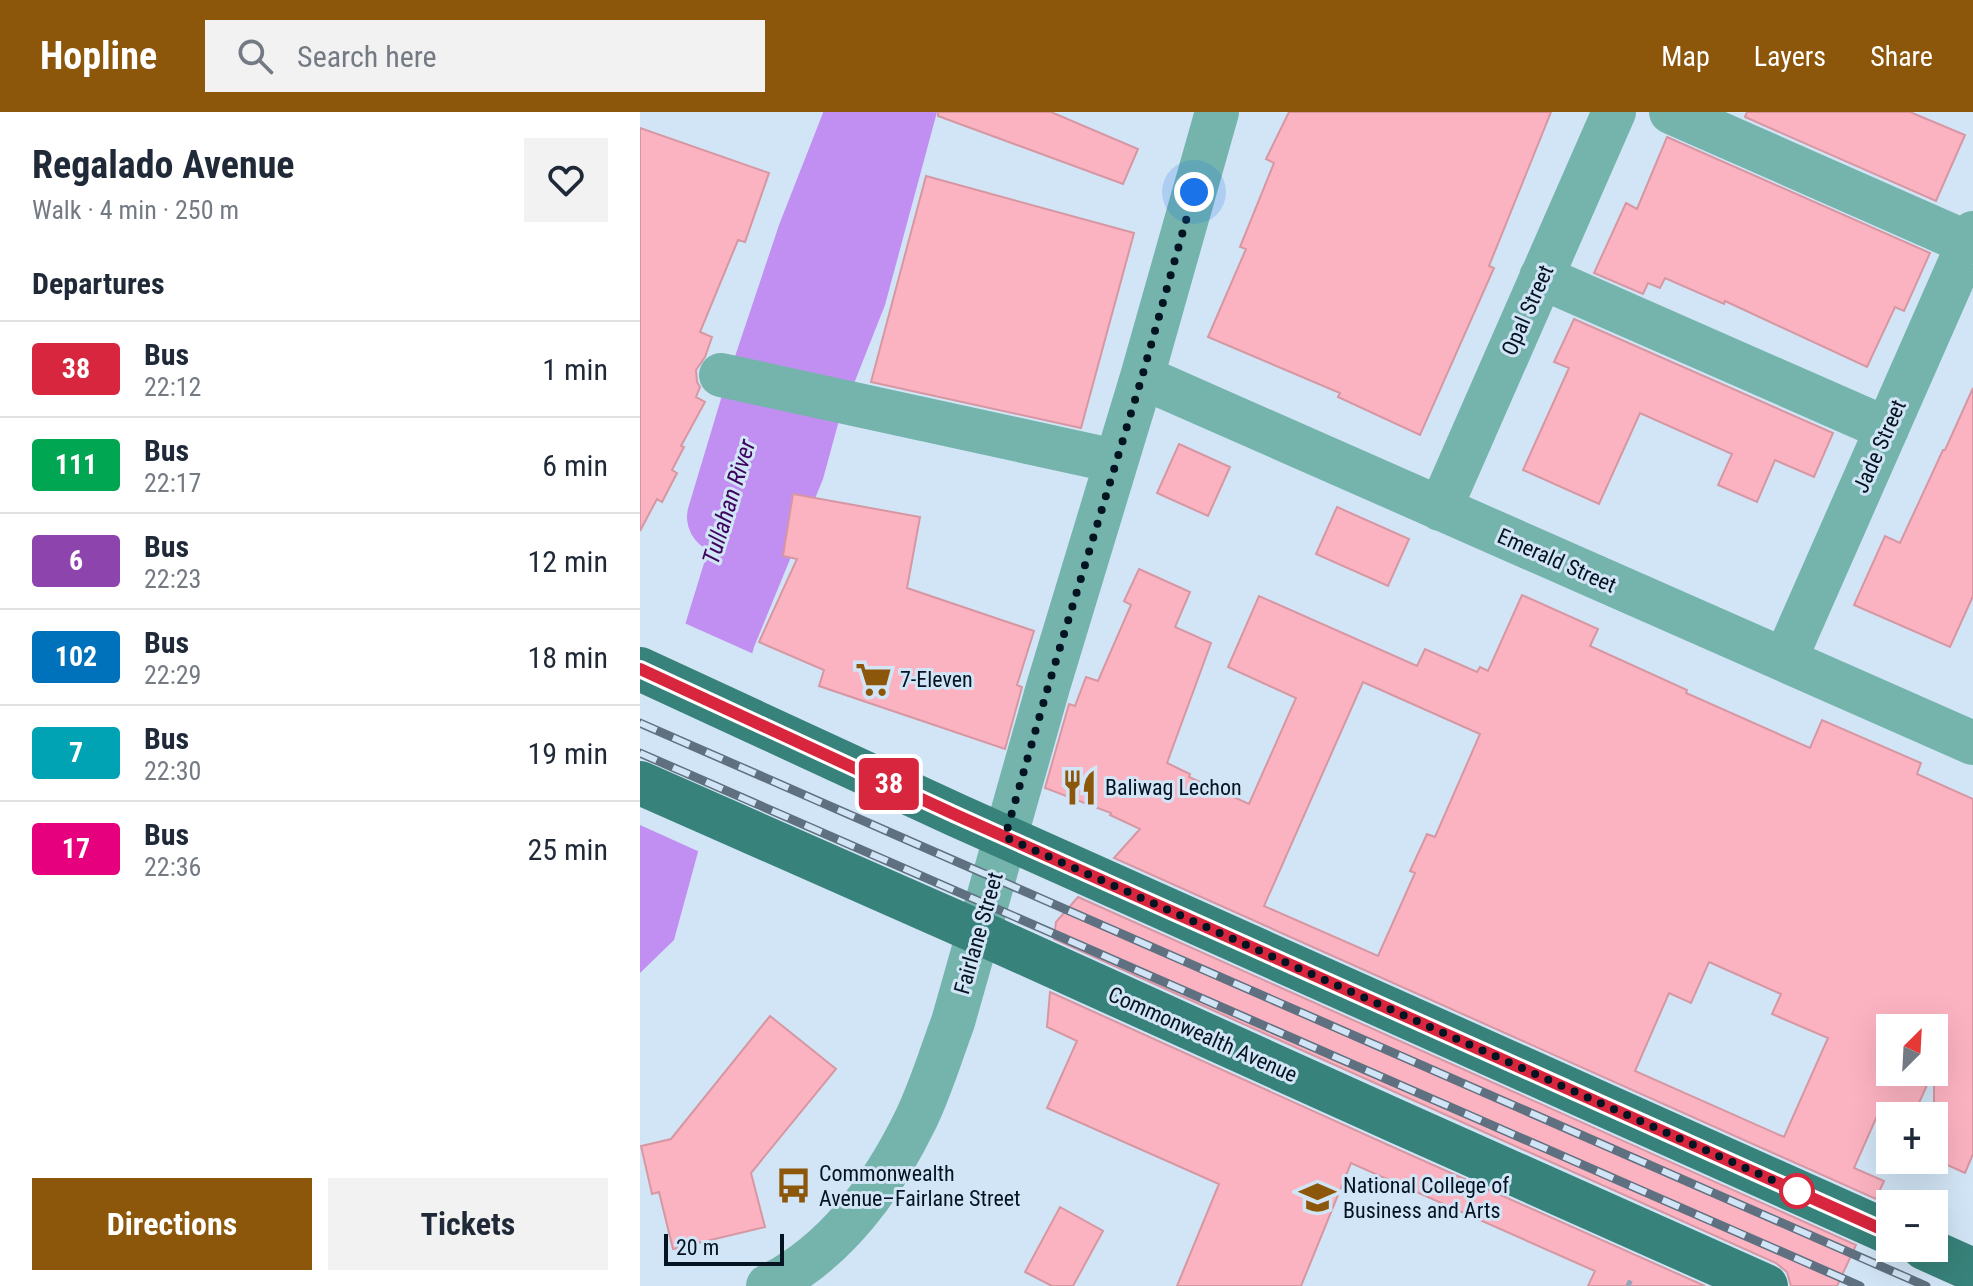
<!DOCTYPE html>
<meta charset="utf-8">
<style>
:root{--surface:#fff;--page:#f2f2f3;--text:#1f2937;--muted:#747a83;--line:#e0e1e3;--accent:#8d570b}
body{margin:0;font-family:"Roboto Condensed",sans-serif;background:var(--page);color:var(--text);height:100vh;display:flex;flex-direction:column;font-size:30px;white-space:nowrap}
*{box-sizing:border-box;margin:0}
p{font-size:26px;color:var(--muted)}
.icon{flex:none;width:44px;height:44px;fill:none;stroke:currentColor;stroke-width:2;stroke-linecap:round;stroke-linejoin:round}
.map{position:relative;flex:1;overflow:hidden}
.details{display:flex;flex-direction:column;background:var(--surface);width:640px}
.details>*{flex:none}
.badge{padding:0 16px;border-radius:6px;font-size:28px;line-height:52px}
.needle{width:52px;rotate:24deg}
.controls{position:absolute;left:1236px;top:902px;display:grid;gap:16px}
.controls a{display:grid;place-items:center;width:72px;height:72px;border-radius:0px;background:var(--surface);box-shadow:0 8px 32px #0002;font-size:40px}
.scale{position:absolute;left:24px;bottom:20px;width:120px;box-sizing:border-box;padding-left:8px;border:4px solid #041423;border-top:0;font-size:22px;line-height:28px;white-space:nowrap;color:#041423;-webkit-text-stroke:6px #d2e5f6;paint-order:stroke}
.you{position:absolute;width:40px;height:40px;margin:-20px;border:6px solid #fff;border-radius:50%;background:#1a73e8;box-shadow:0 0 0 12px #1a73e833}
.map>.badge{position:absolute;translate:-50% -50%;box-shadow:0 0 0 4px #fff}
h2{padding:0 32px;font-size:30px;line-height:72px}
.round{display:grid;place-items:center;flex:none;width:84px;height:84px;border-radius:0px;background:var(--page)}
.headline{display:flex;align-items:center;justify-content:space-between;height:136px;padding:0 32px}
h1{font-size:38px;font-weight:700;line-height:60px}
.action{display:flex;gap:16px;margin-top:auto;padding:16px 32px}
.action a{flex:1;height:92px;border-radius:0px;background:var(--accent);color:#fff;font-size:32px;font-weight:700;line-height:92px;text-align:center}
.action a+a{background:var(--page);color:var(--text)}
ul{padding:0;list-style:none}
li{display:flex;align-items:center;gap:24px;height:96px;padding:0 32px;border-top:2px solid var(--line)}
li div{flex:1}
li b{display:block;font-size:30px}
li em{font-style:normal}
li .badge{min-width:88px;font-weight:700;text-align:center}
header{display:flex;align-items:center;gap:48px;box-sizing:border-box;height:112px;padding:0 40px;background:var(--accent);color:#fff}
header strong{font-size:38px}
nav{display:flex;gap:44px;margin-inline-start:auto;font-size:28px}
.search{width:560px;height:72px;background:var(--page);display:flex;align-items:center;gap:20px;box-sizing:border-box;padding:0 28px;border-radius:0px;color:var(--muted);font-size:30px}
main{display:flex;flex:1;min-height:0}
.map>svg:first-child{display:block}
</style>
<header>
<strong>Hopline</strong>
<div class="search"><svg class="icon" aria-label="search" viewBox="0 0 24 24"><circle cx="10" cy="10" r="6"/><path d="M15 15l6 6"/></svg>Search here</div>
<nav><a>Map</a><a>Layers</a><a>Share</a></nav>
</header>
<main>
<section class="details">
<div class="headline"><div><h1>Regalado Avenue</h1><p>Walk · 4 min · 250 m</p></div><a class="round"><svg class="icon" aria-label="heart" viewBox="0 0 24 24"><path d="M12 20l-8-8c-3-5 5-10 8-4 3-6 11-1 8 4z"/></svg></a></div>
<h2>Departures</h2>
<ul>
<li><span class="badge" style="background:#d7263d;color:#fff">38</span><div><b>Bus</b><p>22:12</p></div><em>1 min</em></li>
<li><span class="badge" style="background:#00a651;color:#fff">111</span><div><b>Bus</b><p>22:17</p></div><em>6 min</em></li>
<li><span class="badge" style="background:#8e44ad;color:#fff">6</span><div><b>Bus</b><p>22:23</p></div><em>12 min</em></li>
<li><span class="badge" style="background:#0072bc;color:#fff">102</span><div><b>Bus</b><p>22:29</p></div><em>18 min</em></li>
<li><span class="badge" style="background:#00a3b4;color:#fff">7</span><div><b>Bus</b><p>22:30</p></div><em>19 min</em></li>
<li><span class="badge" style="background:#e6007e;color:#fff">17</span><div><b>Bus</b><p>22:36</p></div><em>25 min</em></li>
</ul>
<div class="action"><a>Directions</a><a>Tickets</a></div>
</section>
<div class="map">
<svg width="1333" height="1174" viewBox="0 0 1333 1174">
<rect width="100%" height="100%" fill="#d2e5f6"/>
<!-- water -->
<path fill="#c18ff2" d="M213,0H297L245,193L198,312L183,367L114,535L34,828L0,861V659L65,448L156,180Z"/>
<!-- pier -->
<path fill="#d2e5f6" d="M42,510L116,543L62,741L0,713V645Z"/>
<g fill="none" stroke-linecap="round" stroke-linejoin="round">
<!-- river -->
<path stroke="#c18ff2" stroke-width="72" d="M83,405L117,292L173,125L222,0"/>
</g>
<!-- building -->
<path fill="#fcb3c1" stroke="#d697a3" stroke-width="2" fill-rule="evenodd" d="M298,0H411L498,37L483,72L298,4Z
M649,0H911L849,154L854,156L780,323L698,285L700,281L568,225L606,137L600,135L634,51L626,47Z
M1107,0H1270L1325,23L1296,89L1105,5Z
M0,16L129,61L105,130L98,128L60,220L72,225L65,245L56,258L57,270L60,275L56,285L65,290L41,334L44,335L32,358L37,361L22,390L17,387L0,419Z
M1027,25L1290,141L1264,199L1255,195L1227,255L1085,189L1084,192L1025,166L1020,176L1008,171L1003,182L954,161L986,91L997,97Z
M286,64L494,121L441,316L231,270Z
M934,207L1193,321L1174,365L1135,348L1117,390L1078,373L1092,342L1000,301L959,392L883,358L929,256L914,250Z
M1333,276V484L1310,535L1214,493L1245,424L1260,431L1303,338H1305Z
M539,332L590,355L568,404L517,381Z
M153,382L280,405L267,476L394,519L377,573L382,575L365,637L179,574L184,558L119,530L157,447L143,444Z
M697,395L769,427L748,474L676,442Z
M499,457L550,480L535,515L571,531L527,651L550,662L549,665L609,692L656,586L588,555L619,484L777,554L785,537L837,560L840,555L848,559L882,483L958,517L950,534L1047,578L1046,581L1170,636L1182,608L1281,651L1277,662L1333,687V1042L1325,1061L1294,1047V916H1250V960H1293L1273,1004H1237L1214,1056L1244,1069L1236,1087L474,746L500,717L470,703L471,701L405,676L429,592L435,594L446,565L458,569L491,493L484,489ZM723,570L840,622L795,725L787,722L770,759L775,761L738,844L624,794ZM1069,850L1141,882L1132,902L1188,926L1144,1025L995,959L1029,881L1051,891Z
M438,785L1216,1133L1197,1174H1151L1147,1160L1136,1151L414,827L416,810Z
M410,880L746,1032L1065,1174H948L955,1159L711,1051L661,1174H537L579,1072L407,996L437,929L407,915Z
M130,904L196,957L111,1061L125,1115L33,1137L19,1080L12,1082L1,1034L31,1027Z
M420,1095L463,1119L433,1174H412L385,1160Z"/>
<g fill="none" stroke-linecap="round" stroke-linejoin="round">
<!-- path -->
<path stroke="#93a5b6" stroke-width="5" stroke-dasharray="6 4" stroke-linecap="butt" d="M988,1174L992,1165"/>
<!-- minor -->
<path stroke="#75b4ac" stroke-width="44" d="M1031,0L1328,131
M901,165L1247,317
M81,263L475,349
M502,265L1333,631
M800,397L974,0
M1145,548L1333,121
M128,1174C196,1140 243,1075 276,1007C291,976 301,942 313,910L408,575L502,265L577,0"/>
<!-- major -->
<path stroke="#37827a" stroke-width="44" d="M0,557L316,703L1250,1121
M0,671L338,820L756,1009L1126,1174
M1284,1136L1333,1158"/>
<defs>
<path id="rail" d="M0,611L1286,1174
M0,641L1220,1174"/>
</defs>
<!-- rail casing -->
<use href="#rail" stroke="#5f7180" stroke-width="9"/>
<!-- rail -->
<use href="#rail" stroke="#d2e5f6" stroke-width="6" stroke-dasharray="18" stroke-linecap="butt"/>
</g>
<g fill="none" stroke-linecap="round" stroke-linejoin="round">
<defs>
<path id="line" d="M0,557L316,703L1250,1121"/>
</defs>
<!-- line casing -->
<use href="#line" stroke="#fff" stroke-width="18"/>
<!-- line -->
<use href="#line" stroke="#d7263d" stroke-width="12"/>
<!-- walk -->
<path stroke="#041423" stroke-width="8" stroke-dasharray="0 14.4" d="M554,80L502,265L408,575L365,725L1157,1079"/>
</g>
<!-- icons -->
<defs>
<symbol id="supermarket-bare" viewBox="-9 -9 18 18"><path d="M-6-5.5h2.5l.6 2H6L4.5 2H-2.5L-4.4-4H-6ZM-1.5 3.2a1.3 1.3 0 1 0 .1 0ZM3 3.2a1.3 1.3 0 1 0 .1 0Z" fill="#8d570b" stroke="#d2e5f6" stroke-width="2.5" paint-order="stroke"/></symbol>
<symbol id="restaurant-bare" viewBox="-9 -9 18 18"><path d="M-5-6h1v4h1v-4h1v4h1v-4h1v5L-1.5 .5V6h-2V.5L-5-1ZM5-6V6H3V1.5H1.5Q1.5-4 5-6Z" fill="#8d570b" stroke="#d2e5f6" stroke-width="2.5" paint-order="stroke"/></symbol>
<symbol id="bus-bare" viewBox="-9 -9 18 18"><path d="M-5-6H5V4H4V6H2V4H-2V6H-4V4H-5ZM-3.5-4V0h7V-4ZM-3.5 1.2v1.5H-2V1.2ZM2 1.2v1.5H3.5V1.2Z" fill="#8d570b" stroke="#d2e5f6" stroke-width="2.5" paint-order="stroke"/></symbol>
<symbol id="university-bare" viewBox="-9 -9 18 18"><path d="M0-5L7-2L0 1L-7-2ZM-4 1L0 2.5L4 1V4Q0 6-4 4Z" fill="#8d570b" stroke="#d2e5f6" stroke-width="2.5" paint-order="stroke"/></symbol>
</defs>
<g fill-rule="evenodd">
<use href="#supermarket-bare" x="208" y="542" width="51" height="51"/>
<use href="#restaurant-bare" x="414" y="650" width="51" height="51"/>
<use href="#bus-bare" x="128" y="1048" width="51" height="51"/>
<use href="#university-bare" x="652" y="1060" width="51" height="51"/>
</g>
<!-- markers -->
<circle fill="#fff" stroke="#d7263d" stroke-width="4" cx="1157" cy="1079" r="16"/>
<g text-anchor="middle" stroke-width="6" stroke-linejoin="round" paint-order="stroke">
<!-- street labels -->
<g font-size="22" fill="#041423" stroke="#d2e5f6">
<text transform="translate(887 198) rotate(-66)" y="8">Opal Street</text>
<text transform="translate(1239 334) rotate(-66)" y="8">Jade Street</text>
<text transform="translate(917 448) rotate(24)" y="8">Emerald Street</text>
<text transform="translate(338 821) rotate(-74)" y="8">Fairlane Street</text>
<text transform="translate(563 922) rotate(24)" y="8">Commonwealth Avenue</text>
</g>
<!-- poi labels -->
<g font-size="22" fill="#041423" stroke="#d2e5f6" text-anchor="start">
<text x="260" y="575">7-Eleven</text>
<text x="465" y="683">Baliwag Lechon</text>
<text x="179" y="1069">Commonwealth<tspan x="179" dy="25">Avenue–Fairlane Street</tspan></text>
<text x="703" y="1081">National College of<tspan x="703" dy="25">Business and Arts</tspan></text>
</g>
<!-- water labels -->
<g font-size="24" font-style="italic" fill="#3d055f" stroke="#d2e5f6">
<text transform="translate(89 390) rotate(-73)" y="8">Tullahan River</text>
</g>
</g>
</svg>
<div class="controls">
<a><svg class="needle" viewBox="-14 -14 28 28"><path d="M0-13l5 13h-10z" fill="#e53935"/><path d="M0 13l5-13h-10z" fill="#747a83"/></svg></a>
<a>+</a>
<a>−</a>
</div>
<div class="scale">20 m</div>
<div class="you" style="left:554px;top:80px"></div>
<b class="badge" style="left:249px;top:672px;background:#d7263d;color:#fff">38</b>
</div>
</main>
